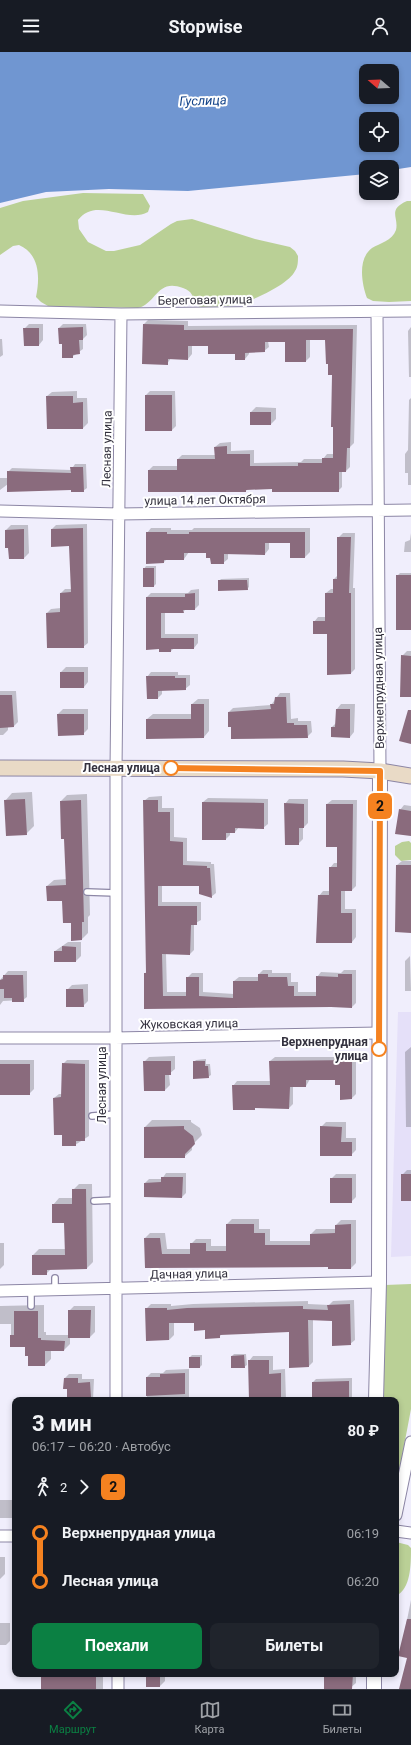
<!DOCTYPE html>
<html lang="ru">
<meta charset="utf-8">
<style>
:root{--surface:#171b24;--page:#20242c;--text:#f1f3f6;--muted:#9ea1a6;--line:#363941;--accent:#0b8043}
body{margin:0;font-family:Roboto,sans-serif;background:var(--page);color:var(--text);height:100vh;display:flex;flex-direction:column;font-size:15px;white-space:nowrap}
*{box-sizing:border-box;margin:0}
p{font-size:13px;color:var(--muted)}
.icon{flex:none;width:22px;height:22px;fill:none;stroke:currentColor;stroke-width:2;stroke-linecap:round;stroke-linejoin:round}
.map{position:relative;flex:1;overflow:hidden}
.details{position:absolute;left:12px;top:1345px;width:387px;height:280px;display:flex;flex-direction:column;background:var(--surface);border-radius:8px;box-shadow:0 2px 6px #0003}
.details>*{flex:none}
.badge{padding:0 8px;border-radius:6px;font-size:14px;line-height:26px}
.needle{width:26px;rotate:289deg}
.tools{position:absolute;left:359px;top:12px;display:grid;gap:8px}
.tools a{display:grid;place-items:center;width:40px;height:40px;border-radius:8px;background:var(--surface);box-shadow:0 2px 6px #0003;font-size:20px}
.map>.badge{position:absolute;translate:-50% -50%;box-shadow:0 0 0 2px #fff}
.legs{display:flex;align-items:center;gap:6px;height:44px;padding:0 20px;font-size:13px}
.legs p{margin-inline-start:auto}
.overview{display:flex;align-items:center;justify-content:space-between;height:68px;padding:0 20px}
h1{font-size:22px;font-weight:700;line-height:30px}
.primary-button{display:flex;gap:8px;margin-top:auto;padding:8px 20px}
.primary-button a{flex:1;height:46px;border-radius:8px;background:var(--accent);color:#fff;font-size:16px;font-weight:700;line-height:46px;text-align:center}
.primary-button a+a{background:var(--page);color:var(--text)}
ul{padding:0 20px;list-style:none}
li{display:flex;align-items:center;gap:14px;height:48px;font-size:15px}
li i{display:grid;place-items:center;width:6px;height:100%;margin:0 5px;background:currentColor}
li i::after{content:'';width:10px;height:10px;margin:-5px;border:3px solid;border-radius:50%;background:var(--surface)}
li p{margin-inline-start:auto}
li:first-child i{background:linear-gradient(#0000 50%,currentColor 0)}
li:last-child i{background:linear-gradient(currentColor 50%,#0000 0)}
header{display:flex;justify-content:space-between;align-items:center;height:52px;padding:0 20px;background:var(--surface);font-size:18px;font-weight:700}
.dock{display:flex;justify-content:space-around;align-items:center;height:56px;border-top:1px solid var(--line);background:var(--surface);font-size:11px;color:var(--muted)}
.dock a{display:grid;justify-items:center;gap:2px}
.dock .active{color:var(--accent)}
.map>svg:first-child{display:block}
</style>
<header><svg class="icon" aria-label="menu" viewBox="0 0 24 24"><path d="M4 6h16M4 12h16M4 18h16"/></svg>Stopwise<svg class="icon" aria-label="person" viewBox="0 0 24 24"><circle cx="12" cy="8" r="4"/><path d="M4 21q1-7 8-7t8 7"/></svg></header>
<div class="map">
<svg width="411" height="1637" viewBox="0 0 411 1637">
<rect width="100%" height="100%" fill="#f0eefc"/>
<!-- built -->
<path fill="#e5e0f9" d="M398,960H411V1204L391,1205Z"/>
<!-- green -->
<path fill="#bad096" d="M83,141L143,142L150,154L148,160C126,172 96,144 78,168L79,177L88,190L106,199H114L140,193L171,172L177,169L192,167L255,187L290,195L295,199L298,204C298,209 298,215 295,219C289,232 254,248 240,252C228,255 213,254 200,255L195,252C193,244 192,239 183,236C157,226 157,251 138,256L48,254L41,250L36,245C40,226 40,202 19,193L13,194L0,203V156L23,149Z
M407,149H411V249L389,250L373,249L367,246C362,233 357,207 372,196C380,191 392,189 396,178C399,165 387,158 407,149Z
M409,789L411,791V808L401,809L395,803V794L402,790Z
M411,1232V1357L396,1436V1348H383L385,1233Z
M396,1490L408,1493L411,1496C411,1512 411,1537 396,1544Z"/>
<!-- water -->
<path fill="#7096d1" fill-rule="evenodd" d="M0,0H411V115L392,118V115H366V122L188,139L109,137L46,140L0,151ZM366,19H392V45H366ZM366,67H392V93H366Z"/>
<!-- shadow -->
<path fill="#0003" d="M148,268L188,269V274L357,273L354,391L350,395V415L346,419H342V435L338,439L273,436H248L246,439L149,418L153,414H178V407L182,403H215V395L220,391L231,390V399L254,398V411L301,410L304,407H323L327,402H334L333,322L326,288L310,287V305L306,309L286,289H268L269,295L264,299L249,300V302L245,307L236,300L209,293H192V302L188,307L171,306L167,312L144,272Z
M29,272H43V288L39,293L24,277Z
M63,272H86L87,283L83,287V297L72,305L59,276Z
M411,275V325H409L408,279Z
M0,287H2L3,303L0,305Z
M77,339V346H87L88,371L83,376L47,344L52,340Z
M150,339H175L176,374L172,378H146V343Z
M411,346V433H408V421H405V402L408,398L409,348Z
M256,355L276,356V367L271,372L251,360Z
M75,412H86L87,436L83,439L8,432L0,438V426H8V420L12,416L71,418Z
M87,472L88,591L83,595L47,561L51,557L61,556V541L65,537H72L70,493L52,477L56,473Z
M11,473H28L29,501L24,506L6,478Z
M151,476H171V478H192L194,476H310V500L305,505H291V490H269V497L265,502L228,501V507L223,511L211,505L207,500H189L184,507H167L164,510L147,481Z
M343,481H355L353,536H355V617L350,622L328,581L314,570L318,565H326V541L331,537H334V527L338,523V486Z
M411,481V500H404L405,490L410,488Z
M146,514H156V532L154,534L144,517Z
M400,521H411V577L397,524Z
M249,526V535L247,537L219,529L221,527Z
M199,537V553L195,557H186L183,560H165V582H198V591L194,596H174L171,599L160,596L147,545L151,541H188L191,538Z
M407,599H411V644L402,604Z
M66,615H88V630L84,635L61,620Z
M151,620H178V623H190V633L185,637L162,638V642L158,646L147,625Z
M0,639H16L18,670L14,674L8,675V678L3,683H0Z
M280,641H290L291,667L298,666V669H311L312,680L307,685L232,674L229,660L233,656L271,653Z
M198,647H209V679L204,685L147,667L153,662H192V652Z
M341,652H355L354,680L350,685L332,675L336,671L337,657Z
M63,657H88V677L83,682L58,662Z
M32,740L34,774L26,782L5,749L12,741Z
M87,742L90,863L88,865V881L82,887L72,870L63,848L47,834L54,828L67,827L65,786H62L61,749L67,743Z
M162,744V756H174V785L187,786V809L211,810V812H214L216,841L211,845L200,833H162V850H201V868L194,872V898L190,902H166L167,940H187V926L192,921H203V940L234,942V929L239,925H259V922L263,918H272V921H291V930H298V940H317V925L321,920L341,921L344,918H356V951L352,955L331,954L145,956V921L147,920L144,749L149,745Z
M208,746L268,747V772L263,776L239,775L235,780H230V783L226,787L203,750Z
M289,747H308V771L303,776V787L298,792L285,752Z
M332,748H357L356,834L352,838H345V857H356V885L352,890L319,844L323,839H330V816L334,811H338V794L327,752Z
M404,753L411,754V783L400,758Z
M402,809H411V880L397,813Z
M68,890H81V904L76,909L55,899Z
M410,904L411,939H405V909Z
M8,919H27V945L23,948L3,949L0,953V928Z
M88,932V949L83,954L67,938L72,933Z
M411,995V1075H406L405,1000Z
M175,1004V1017L169,1022L170,1033L165,1038L144,1010L149,1005Z
M275,1005H356V1042L352,1046L336,1027H310L306,1034H293V1052L289,1056L256,1055L254,1057L233,1034L237,1029H270V1009Z
M206,1007V1012H210L211,1023L208,1025L194,1010L196,1008Z
M0,1008H34V1037L29,1042H0Z
M67,1008H89V1084L75,1093L63,1082L54,1046L59,1042H62L63,1012Z
M152,1068H191V1070L200,1076L202,1083L192,1093V1098L184,1105L145,1075Z
M326,1070H346V1086H356V1098L351,1103L321,1075Z
M407,1118H411V1147L402,1123Z
M166,1121H186V1141L182,1145L145,1131L149,1127H162Z
M336,1122H356V1145L351,1150L331,1127Z
M79,1132H92L93,1210L87,1216L51,1217L46,1222L33,1203L39,1197H66L65,1170L53,1153L59,1146H73V1138Z
M232,1167H259V1177H270V1189H311V1182L316,1177H336V1173L341,1168H356V1211L351,1216L329,1214L146,1215L145,1186L150,1181H165L167,1197H191V1192L196,1187H211V1194H227V1172Z
M0,1191H4V1213L0,1217Z
M354,1248L355,1288L350,1292L333,1268L313,1267V1310L309,1314L290,1279L222,1282L219,1285L195,1270H174V1283L169,1288L146,1257L151,1252H171V1254L193,1252L308,1249V1252L329,1253L333,1249Z
M44,1253V1280H46V1283H69V1259L74,1254H95V1280L90,1285H70V1292L64,1298H51V1307L45,1313L29,1303L26,1294H11V1272H0V1254Z
M234,1302H246L247,1313L244,1315L232,1304Z
M192,1303H202V1313L200,1315L190,1305Z
M253,1304H273V1318L285,1317L286,1348H250L249,1309Z
M189,1317V1348H147V1325L151,1321H163L166,1318Z
M69,1322H82V1327H94L93,1348H67L68,1336L65,1326Z
M352,1326V1346L350,1348H313V1330L316,1327Z
M0,1448H15V1466H0Z
M0,1505H5V1522L0,1527Z
M411,1548V1637H400L408,1605L400,1603Z
M0,1571H10V1589L6,1593H0Z
M45,1622H103V1637H42V1626Z
M146,1622H165V1629L160,1634Z
M325,1622H356V1631L349,1637H325Z"/>
<!-- building -->
<path fill="#8a6b7d" d="M143,272L184,273V278L353,277L350,396H347L346,420H339V440H272V437L246,438V440H148V418H177V407H215L214,395L227,394V402H250V414H298V411H322V406H333V375H331L332,323H328V312H326L325,288H306V310H285V290H265V300L245,301V308H235V302H208V294H188V308L168,307V313L142,312Z
M83,275V288H79L80,302L73,303V306H62V292H59L58,276Z
M23,276H39V294H24Z
M145,343H172V379H145Z
M46,344H73V351L83,350V377H47Z
M250,360H271V373H250Z
M70,415H83L84,440H71V438L7,440V419L71,421Z
M83,476L84,596H47L46,561L60,560V541L71,540L69,494L51,495V477Z
M24,477V507H9L8,496H5V478Z
M146,480H167V482H189V480H305V506H290V491H265V503L224,502V512H211L210,506H206V501H184V508H164V511L146,512Z
M337,485H351L349,541H351V622L327,623V582H313V569H325V541H333V527H337Z
M143,516H154V535H143Z
M396,523H411V578H396Z
M218,528H247L248,538L218,539Z
M195,541V558H183L184,561H161V586H194V597H171V600H159V597L146,598V545H185V542Z
M401,603L411,604V645H400Z
M60,620H84V636H60Z
M146,624H175V626H186V638L158,639V647H147Z
M0,643H12L14,675L0,676Z
M275,645H286L287,671H294V673H307L308,686L231,687V675H228V660L271,657L270,652H274Z
M191,652H204V686L146,687V667H191Z
M336,657H350V686L331,685V675H335Z
M408,658H411V692L399,689Z
M57,662H84V683L58,684Z
M25,747L27,783L6,784L4,748Z
M81,748L84,870H82V888L71,889V871H63L62,849H47L46,834L66,833L64,787H61L60,749Z
M143,748H158V760H170V789L183,790V813L207,814V816H210L212,846L199,842V834H158V854H197V873H191L190,903L162,902L163,944H186V925H199V944L233,946V929H258V922H268V925H287L288,934H294V944H316V924L338,925V922H352V956L331,955L144,957V921H146Z
M202,750L264,751V777L235,776V781H226V788H202Z
M284,751L304,752V776H299V793H285Z
M326,752H353L352,839H341V861H352V891H316L318,843H329V815H337V795H326Z
M399,757L411,759V784L395,782Z
M396,813H411V881L395,880Z
M62,894L76,895V910H54V899H62Z
M3,923H23L24,950H12V946H4V937H0V928L3,927Z
M66,937H83L84,955H66Z
M352,1008V1047L340,1048V1033H335V1028H306V1035H290L289,1057L255,1056V1058H233L232,1033H270L269,1009Z
M143,1009H171V1023H165V1039H144Z
M193,1009H205V1014H208L209,1026L193,1027Z
M62,1011L85,1012V1089H76V1094H62V1083H54L53,1046L61,1045Z
M0,1012H30V1043H0Z
M184,1074V1077L193,1084L195,1092L185,1102V1106H144V1075Z
M320,1074L342,1075L341,1090H352V1104H320Z
M401,1122H411V1149H401Z
M161,1125H183L182,1146L144,1145V1131L161,1130Z
M330,1126H352V1151H330Z
M72,1137H86L87,1217L47,1218V1223H32V1203H65L64,1171H52V1152H72Z
M226,1172H254V1181H265V1193H310V1182L335,1181V1173L351,1172V1217H328V1215L145,1216L144,1186H160L162,1202H190V1191H206V1199H226Z
M350,1252L351,1293L332,1294V1269L308,1268L309,1315L289,1316V1280L220,1283V1286L205,1287V1278L194,1279V1271H169V1288L146,1289L145,1256H167V1258L187,1256L303,1254V1257L328,1258L327,1253Z
M68,1258H91L90,1286H68Z
M14,1259H38V1286H41V1288L65,1289L64,1299H45V1314H28V1304H25V1295H10V1283H14Z
M244,1303L245,1316H231V1304Z
M189,1305H200V1316H189Z
M248,1308H269V1322L281,1321V1348H249Z
M185,1321V1342L146,1344V1325H160V1322Z
M64,1326H78V1331L90,1330L91,1345H67V1337H63Z
M349,1329V1348H312V1330Z
M407,1567H411V1637H399L407,1606L398,1604Z
M48,1622H96V1637H41V1625H48Z
M146,1622H160V1635H146Z
M324,1622H353L352,1637H324Z"/>
<g fill="none" stroke-linecap="round" stroke-linejoin="round">
<defs>
<path id="service" d="M87,840L116,841
M92,1064L116,1062
M94,1149L116,1148
M55,1226V1238
M31,1239V1254"/>
<path id="minor" d="M0,259L121,262L411,259
M377,260L380,719
M0,459L119,462L411,458
M0,986H115L379,981
M0,1239L379,1230
M116,1348V717L121,262
M396,1463L411,1390
M396,1479L411,1481
M0,1484H15
M118,1622V1637"/>
<path id="tertiary" d="M376,1348L379,1230L380,719
M374,1622V1637"/>
<path id="secondary" d="M0,716L343,717L380,719L411,724"/>
</defs>
<!-- service casing -->
<use href="#service" stroke="#8c86a5" stroke-width="8"/>
<!-- minor casing -->
<use href="#minor" stroke="#8c86a5" stroke-width="13"/>
<!-- tertiary casing -->
<use href="#tertiary" stroke="#8c86a5" stroke-width="16"/>
<!-- secondary casing -->
<use href="#secondary" stroke="#8c86a5" stroke-width="17"/>
<!-- service -->
<use href="#service" stroke="#fff" stroke-width="5.5"/>
<!-- minor -->
<use href="#minor" stroke="#fff" stroke-width="11"/>
<!-- tertiary -->
<use href="#tertiary" stroke="#fff" stroke-width="14"/>
<!-- secondary -->
<use href="#secondary" stroke="#e9dac6" stroke-width="15"/>
</g>
<g fill="none" stroke-linecap="round" stroke-linejoin="round">
<defs>
<path id="line-1" d="M171,716L380,719L379,997"/>
</defs>
<!-- line-1 casing -->
<use href="#line-1" stroke="#fff" stroke-width="9"/>
<!-- line-1 -->
<use href="#line-1" stroke="#f58220" stroke-width="6"/>
</g>
<!-- markers -->
<g fill="#fff" stroke="#f58220" stroke-width="2">
<circle cx="171" cy="716" r="7"/>
<circle cx="379" cy="997" r="7"/>
</g>
<g text-anchor="middle" stroke-width="4" stroke-linejoin="round" paint-order="stroke">
<!-- street labels -->
<g font-size="12" fill="#33313e" stroke="#fff">
<text transform="translate(205 248) rotate(-1)" y="4">Береговая улица</text>
<text transform="translate(107 397) rotate(-89)" y="4">Лесная улица</text>
<text transform="translate(205 448) rotate(-1)" y="4">улица 14 лет Октября</text>
<text transform="translate(379 636) rotate(-91)" y="4">Верхнепрудная улица</text>
<text transform="translate(189 972) rotate(-1)" y="4">Жуковская улица</text>
<text transform="translate(102 1033) rotate(-90)" y="4">Лесная улица</text>
<text transform="translate(189 1222) rotate(-1)" y="4">Дачная улица</text>
</g>
<!-- stop labels -->
<g font-size="12" font-weight="bold" fill="#33313e" stroke="#fff" text-anchor="end">
<text x="160" y="720">Лесная улица</text>
<text x="368" y="994">Верхнепрудная<tspan x="368" dy="14">улица</tspan></text>
</g>
<!-- water labels -->
<g font-size="13" font-style="italic" fill="#14448a" stroke="#fff">
<text transform="translate(203 48) rotate(-2)" y="5">Гуслица</text>
</g>
</g>
</svg>
<div class="tools">
<a><svg class="needle" viewBox="-14 -14 28 28"><path d="M0-13l5 13h-10z" fill="#e53935"/><path d="M0 13l5-13h-10z" fill="#9ea1a6"/></svg></a>
<a><svg class="icon" aria-label="locate" viewBox="0 0 24 24"><circle cx="12" cy="12" r="6"/><path d="M12 2v4M12 18v4M2 12h4M18 12h4"/></svg></a>
<a><svg class="icon" aria-label="layers" viewBox="0 0 24 24"><path d="M12 4l9 5-9 5-9-5zM3 14l9 5 9-5"/></svg></a>
</div>
<b class="badge" style="left:380px;top:754px;background:#f58220;color:#111">2</b>
<section class="details">
<div class="overview"><div><h1>3 мин</h1><p>06:17 – 06:20 · Автобус</p></div><b>80 ₽</b></div>
<div class="legs"><svg class="icon" aria-label="walk" viewBox="0 0 24 24"><circle cx="13" cy="4" r="2"/><path d="M13 8l-2 6 4 7M11 14l-3 7M7 12l3-4h3l4 4"/></svg>2<svg class="icon" aria-label="forward" viewBox="0 0 24 24"><path d="M9 5l7 7-7 7"/></svg><b class="badge" style="background:#f58220;color:#111">2</b></div>
<ul>
<li><i style="color:#f58220"></i><b>Верхнепрудная улица</b><p>06:19</p></li>
<li><i style="color:#f58220"></i><b>Лесная улица</b><p>06:20</p></li>
</ul>
<div class="primary-button"><a>Поехали</a><a>Билеты</a></div>
</section>
</div>
<nav class="dock">
<a class="active"><svg class="icon" aria-label="directions" viewBox="0 0 24 24"><path d="M12 3l9 9-9 9-9-9zM9 14v-3h6M13 9l2 2-2 2"/></svg>Маршрут</a>
<a><svg class="icon" aria-label="map" viewBox="0 0 24 24"><path d="M3 6l6-2 6 2 6-2v14l-6 2-6-2-6 2zM9 4v14M15 6v14"/></svg>Карта</a>
<a><svg class="icon" aria-label="tickets" viewBox="0 0 24 24"><path d="M3 7h18v10H3zM15 7v10"/></svg>Билеты</a>
</nav>
